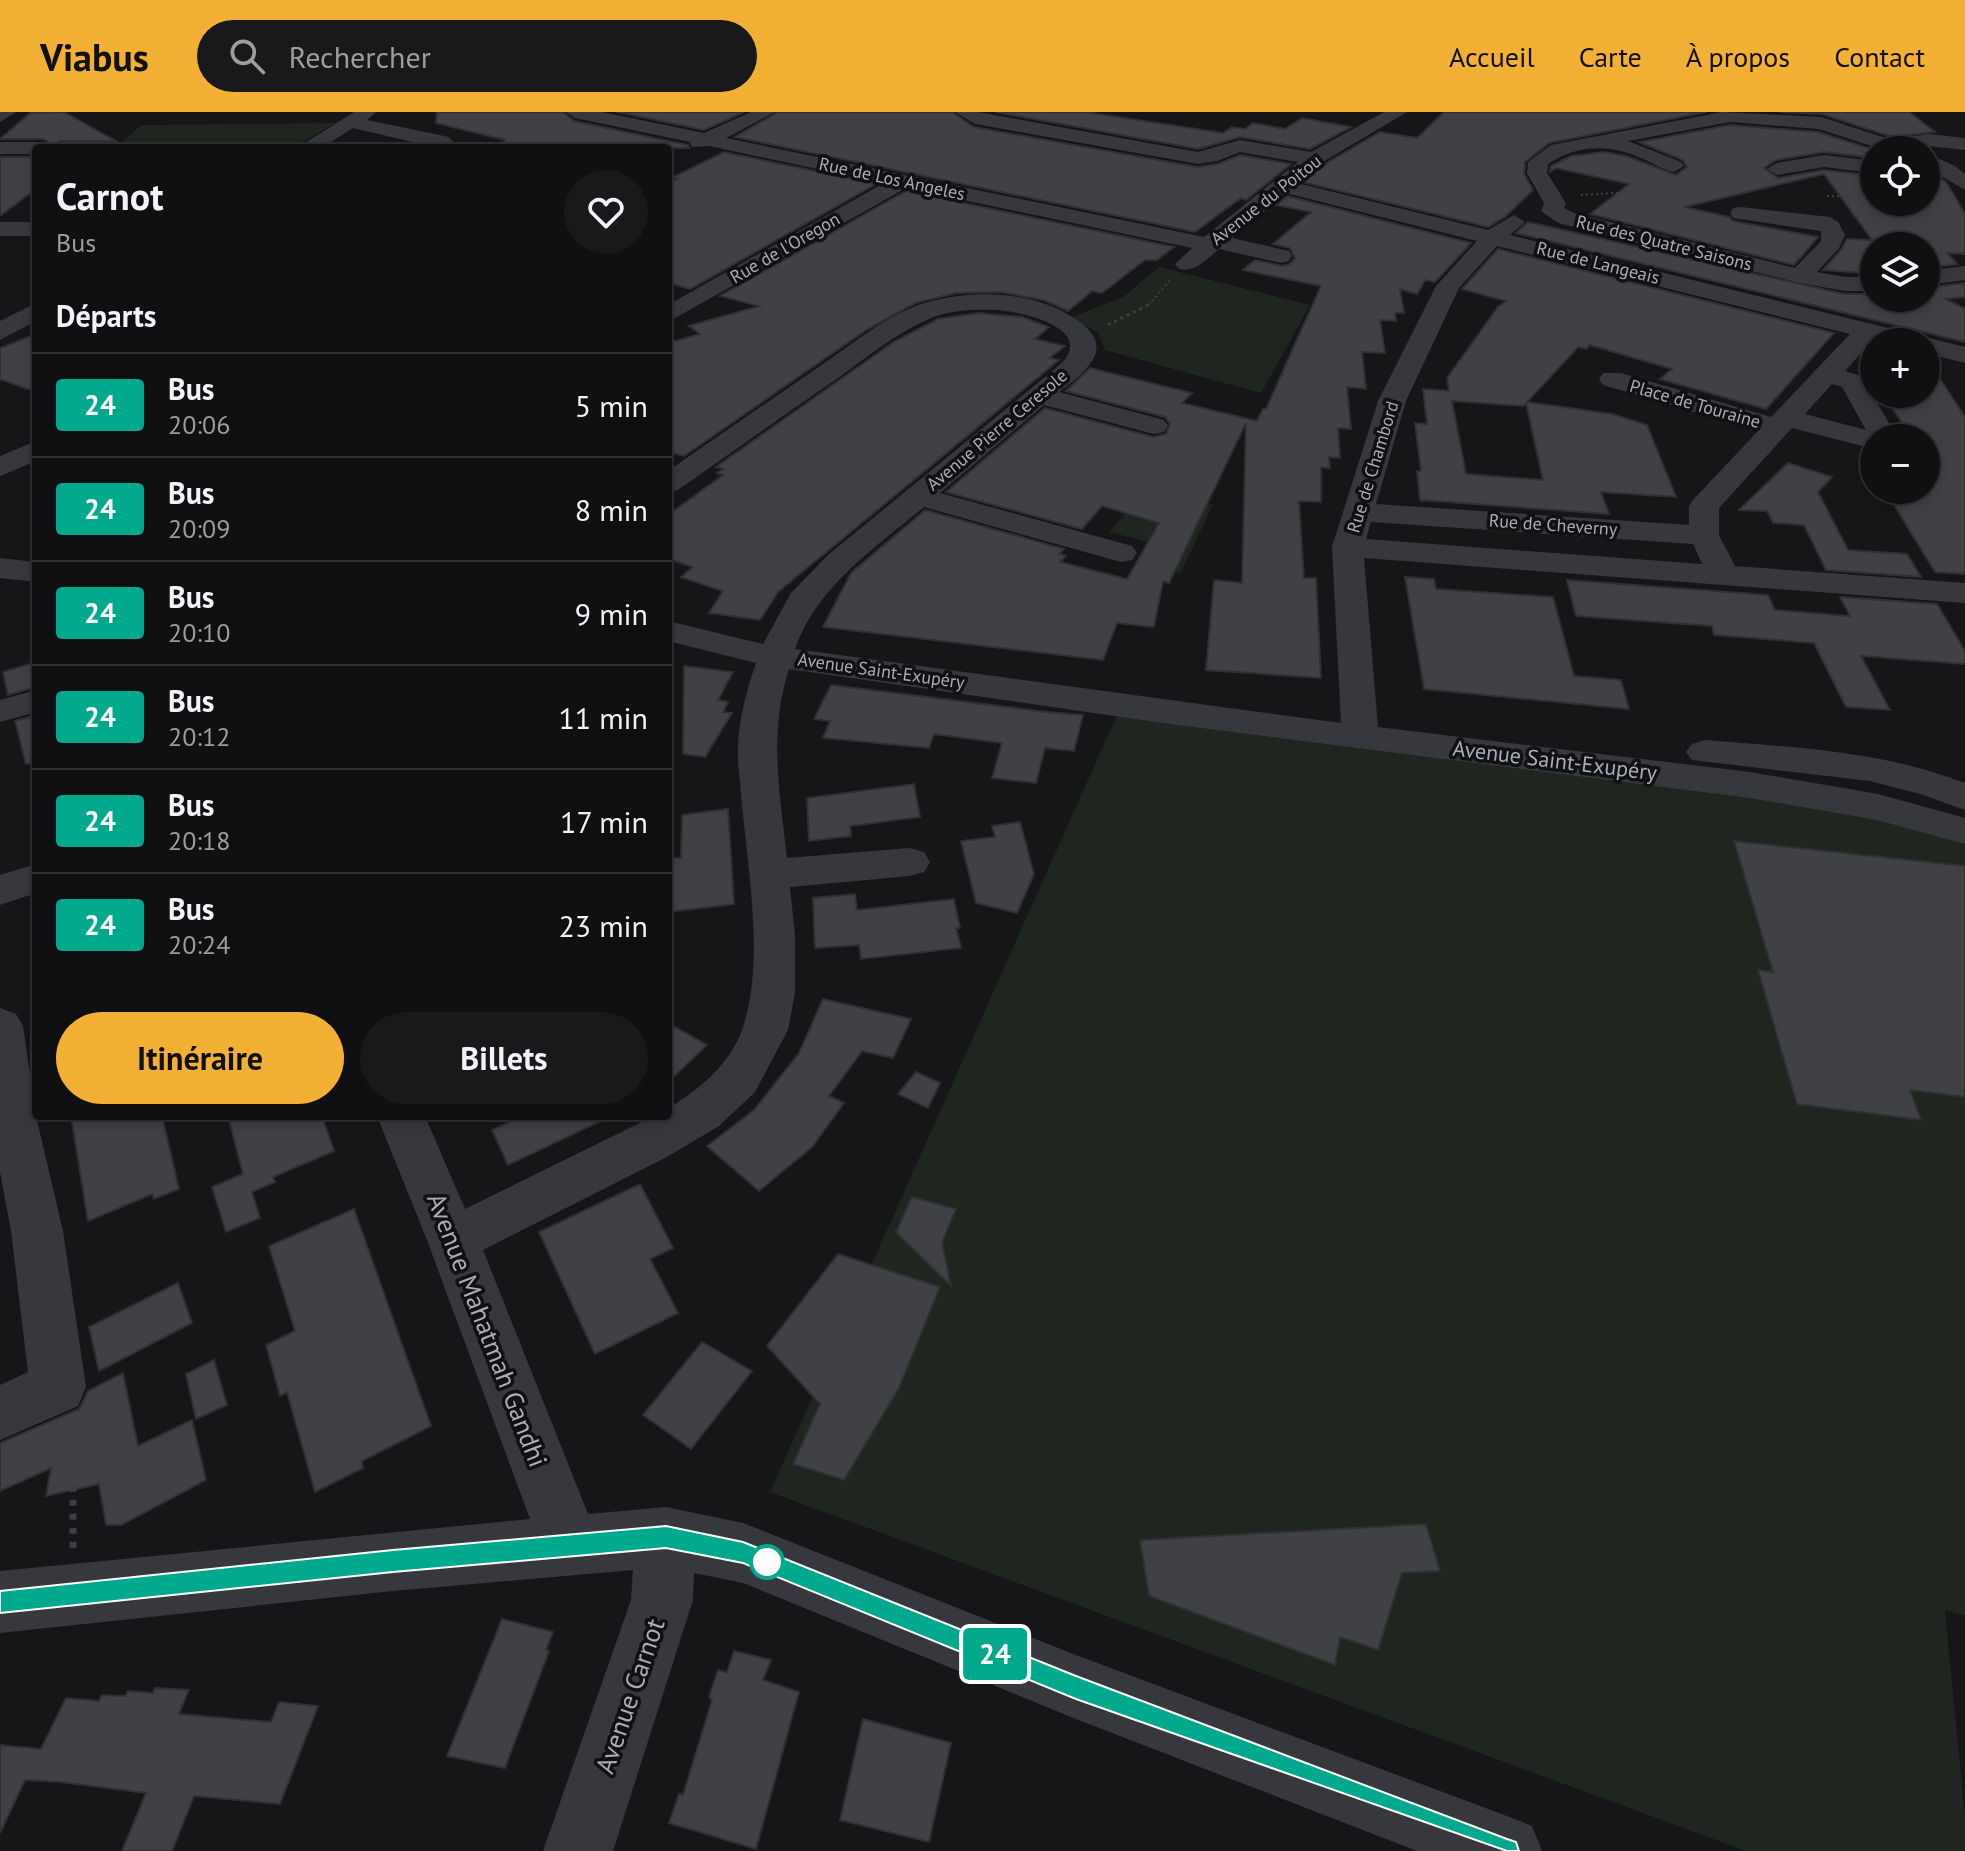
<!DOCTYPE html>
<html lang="fr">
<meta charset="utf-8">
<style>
:root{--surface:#101012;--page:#19191b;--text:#f1f3f6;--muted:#9c9d9f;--line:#303032;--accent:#f2b134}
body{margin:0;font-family:"PT Sans",sans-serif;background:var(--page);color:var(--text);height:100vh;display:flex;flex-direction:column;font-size:30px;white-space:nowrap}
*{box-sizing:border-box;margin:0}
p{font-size:26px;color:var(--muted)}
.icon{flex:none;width:44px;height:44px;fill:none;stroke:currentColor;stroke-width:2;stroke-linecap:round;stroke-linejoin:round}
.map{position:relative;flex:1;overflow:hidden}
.details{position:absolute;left:32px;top:32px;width:640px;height:976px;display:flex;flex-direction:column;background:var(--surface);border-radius:8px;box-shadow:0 4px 12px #0003,0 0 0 2px var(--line)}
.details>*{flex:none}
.badge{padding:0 16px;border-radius:6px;font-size:28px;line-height:52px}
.fabs{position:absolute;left:1860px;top:24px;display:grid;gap:16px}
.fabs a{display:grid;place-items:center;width:80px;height:80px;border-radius:50%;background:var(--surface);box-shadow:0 4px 12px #0003,0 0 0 2px var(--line);font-size:40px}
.map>.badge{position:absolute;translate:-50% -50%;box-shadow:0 0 0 4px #fff}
h2{padding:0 24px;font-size:30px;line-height:72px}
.round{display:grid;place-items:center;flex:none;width:84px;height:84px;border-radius:42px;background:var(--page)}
.headline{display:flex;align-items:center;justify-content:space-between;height:136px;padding:0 24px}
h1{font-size:38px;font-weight:800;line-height:60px}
.cta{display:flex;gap:16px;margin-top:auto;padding:16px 24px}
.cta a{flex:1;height:92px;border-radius:48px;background:var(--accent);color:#111;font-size:32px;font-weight:800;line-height:92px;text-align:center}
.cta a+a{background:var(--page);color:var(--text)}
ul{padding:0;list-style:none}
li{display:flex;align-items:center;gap:24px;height:104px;padding:0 24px;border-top:2px solid var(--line)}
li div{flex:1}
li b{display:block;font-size:30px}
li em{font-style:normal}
li .badge{min-width:88px;font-weight:700;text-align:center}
header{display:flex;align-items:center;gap:48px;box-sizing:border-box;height:112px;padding:0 40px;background:var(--accent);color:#111}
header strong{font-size:38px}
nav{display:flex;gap:44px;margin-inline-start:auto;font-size:28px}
.search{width:560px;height:72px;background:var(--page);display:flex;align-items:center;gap:20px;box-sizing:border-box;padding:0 28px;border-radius:44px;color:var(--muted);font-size:30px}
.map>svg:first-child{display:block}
</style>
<header>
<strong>Viabus</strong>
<div class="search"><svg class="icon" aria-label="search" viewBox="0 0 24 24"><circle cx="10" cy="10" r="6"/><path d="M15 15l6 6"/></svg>Rechercher</div>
<nav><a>Accueil</a><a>Carte</a><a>À propos</a><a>Contact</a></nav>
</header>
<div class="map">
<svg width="1965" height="1739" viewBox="0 0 1965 1739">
<rect width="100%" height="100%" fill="#161618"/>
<!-- green -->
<path fill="#1e261f" d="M335,11L293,36H114L142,13Z
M1159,155L1310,193L1261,281L1105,238L1098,221L1072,205L1123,185Z
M1147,379L1213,393L1180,462L1140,450L1151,435L1145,429L1109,420Z
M1117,603L1720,680L1864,702L1965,731V1504L1945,1498L1965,1706V1739H1746L770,1380Z"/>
<!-- building -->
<path fill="#404145" stroke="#303034" stroke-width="2" fill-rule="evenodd" d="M64,0L116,29H60L55,34L43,27H0L30,1Z
M437,0H563L574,9L688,33L689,36H493L505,28L436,11Z
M617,0H744L704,18Z
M778,0H952L974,15L1197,55L1218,52L1240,43L1291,52L1246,88L1241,86L1195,120L735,25Z
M995,0H1085L1223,21L1232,15L1245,17L1253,11L1285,17L1302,6L1351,15L1310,37L1240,25L1198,37Z
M1444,0H1706L1549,31L1525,50L1524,62L1533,78L1506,104L1488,115L1303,70L1323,53L1380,20L1417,26Z
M1781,0H1909L1935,20L1892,25L1822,2Z
M1730,13L1818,20L1874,38V46L1824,40L1776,48L1764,56L1778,66L1824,58L1874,64V90H1926V58L1946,70L1965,102V142L1947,141L1957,152L1926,156V134H1874V162L1823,158L1841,138L1847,127L1872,128L1824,62L1684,95L1729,105L1733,109L1818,125L1794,153L1590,102L1629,72L1556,56L1550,60L1551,54L1571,44L1604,40L1626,44L1676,63L1687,55L1683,48L1639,30Z
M724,40L876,72L690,177L668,171V71L677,67L671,66Z
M0,45H36V77L0,104Z
M906,79L1174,135L1157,148H1145L1102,181L1092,179L1068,199L1044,188L1000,180L956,181L915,191L866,218L684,344L668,340V231L700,222L689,214L759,194L720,184Z
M1287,84L1471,131L1435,170L1425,168L1417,182L1400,177L1404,201H1395L1396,209L1380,208L1385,241L1362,240L1366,277L1347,275L1351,317L1338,316L1340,346L1329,345L1330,356L1321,355V390L1299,389L1304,466H1316L1321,566L1206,558L1214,468L1242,471L1246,311L1169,471L1163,469L1154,515L1117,511L1103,548L823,515L851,461L925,398L1064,437L1059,442L1066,444L1060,450L1127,467L1159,411L1102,394L1082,417L946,380L1045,296L1153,325L1166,322L1170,312L1165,305L1066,279L1090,256L1192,281L1182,291L1257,309L1263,297H1266L1321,174L1243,158L1255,148L1282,154L1290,152L1295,146L1290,136L1273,132L1311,100L1276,93Z
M1528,110L1844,182H1874V186H1926V176L1965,171V185L1946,187L1965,197V230L1516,121Z
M1498,137L1834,221L1766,297L1660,267L1672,257L1590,233L1586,237L1578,235L1527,290L1612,302L1647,313L1676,385L1601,380L1609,402L1420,388L1417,359H1421L1415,311L1427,312L1423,277L1449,279L1447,266L1498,195L1506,189L1462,177ZM1452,289L1524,294L1526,291L1543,368L1466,362Z
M978,201L1022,205L1049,215L1035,227L1065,234L1050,246L1059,248L778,480L760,508L709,501L723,479L681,465L693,455L668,447V403L723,363L717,361L723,357L716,355L895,229L938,207Z
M36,222V280L0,267V236Z
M1926,266L1940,267L1965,305V462L1935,460L1885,378H1926V353H1931L1926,346V326H1912L1883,282H1926Z
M1788,351L1832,365L1818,380L1848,438L1907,442L1921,465L1826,458L1804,413L1773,411L1767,399L1739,398Z
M1405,465L1434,467L1436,477L1553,485L1574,564L1621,568L1629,597L1424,577Z
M1567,468L1768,483L1775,498L1850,504L1840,485L1937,492L1965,539V552L1861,544L1890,598L1846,595L1814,531L1714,523L1712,514L1576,504Z
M36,550V575L8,583L3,560Z
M684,554L733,560L718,588L728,590L723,600L732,601L705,645L683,642Z
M831,573L1047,600L1083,603L1074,639L1045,636L1036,671L992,666L1002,631L934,622L929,636L823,626L830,609L814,607Z
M36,603V651L26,652L15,609Z
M914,672L920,705L850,714L851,724L809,729L807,686Z
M728,697L734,792L668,800V746H681L682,703Z
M1020,710L1034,762L1017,801L976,791L961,729L995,725L992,714Z
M1734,729L1965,754V985L1910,978L1921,1008L1797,992L1758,858L1773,860Z
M855,782L857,798L954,787L960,816H956L961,836L861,847L859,833L815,836L813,786Z
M823,887L911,907L893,946L862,939L829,984L844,991L812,1035L759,1079L707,1034L754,998L799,941Z
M668,911L707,933L668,970Z
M916,960L940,971L928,996L898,982Z
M71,1004H162L179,1077L154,1087L152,1082L88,1109Z
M228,1004H322L334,1039L273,1065L275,1070L252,1080L260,1106L226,1120L212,1075L243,1062Z
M523,1004H611L508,1053L492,1018Z
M640,1072L673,1136L650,1147L678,1201L595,1242L539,1120Z
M912,1085L956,1097L942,1130L951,1174L896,1120Z
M354,1097L431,1314L362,1349L363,1356L315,1380L287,1280L280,1284L266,1233L295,1219L269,1134Z
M838,1142L940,1175L899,1276L844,1368L793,1352L820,1292L767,1234Z
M178,1171L192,1211L99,1259L89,1215Z
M702,1230L752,1259L691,1337L643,1303Z
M214,1248L227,1293L196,1307L186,1262Z
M123,1261L138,1334L192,1308L206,1368L121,1413H106L99,1372L46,1384L51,1356L0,1379V1331L79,1297L88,1279Z
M1426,1412L1440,1459L1402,1461L1378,1538L1340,1525L1335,1553L1149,1484L1140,1428Z
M502,1507L553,1520L546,1538L549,1539L505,1656L447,1644Z
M734,1539L771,1548L763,1568L799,1580L756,1737L669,1711L679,1682L683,1683L712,1588L709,1585L718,1558L727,1560Z
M155,1576L189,1578L179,1602L271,1610L279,1590L318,1594L280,1692L194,1684L172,1739H122L146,1681L60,1670L25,1668L0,1721V1633L41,1637L66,1586L99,1589L102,1583L125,1584L128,1579L153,1581Z
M863,1607L951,1631L929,1730L840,1708Z"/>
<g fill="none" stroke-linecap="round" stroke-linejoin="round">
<!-- path-far2 -->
<path stroke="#3d3f44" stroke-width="2" stroke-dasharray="2 3" stroke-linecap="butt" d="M1683,74L1729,79
M1581,83L1634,80L1658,73
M1827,84L1874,85
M1926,87L1944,88
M1149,193L1170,168"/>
<!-- path-far1 -->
<path stroke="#3d3f44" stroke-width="3" stroke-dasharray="3 4" stroke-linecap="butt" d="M1108,213L1152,191"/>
<!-- path -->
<path stroke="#3d3f44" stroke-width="7" stroke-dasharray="6 8" stroke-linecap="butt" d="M69,1318L73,1345V1436"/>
<!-- minor -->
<path fill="#37383d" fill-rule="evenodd" d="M0,0H16L0,10Z
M354,0H376L367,8L449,25L458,36H438L353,16L321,36H297Z
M566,0H602L704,21L751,0H775L726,26L1204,125L1298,50L1240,40L1217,49L1198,52L975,12L955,0H978L1198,40L1240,28L1311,40L1384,0H1407L1321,51L1297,71L1488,118L1514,103L1525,110L1510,123L1965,235V251L1926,241V230L1873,228L1845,259L1861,264L1898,326H1874V337L1792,316L1719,396V423L1735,454L1965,471V491L1364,446L1378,615L1750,660L1878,682L1965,706V732L1877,708L1750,686L1170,612L789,557C768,622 780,681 787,746L910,736L924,740L930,750L924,760L910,764L790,775L795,824V881L788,918L755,980L719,1014L667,1045L483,1138L588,1402L666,1395L743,1411L1076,1543L1507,1704L1532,1714L1542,1739H1417L1076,1607L743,1471L694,1461L693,1488L613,1739H543L631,1488L633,1458L393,1479L0,1521V1459L530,1407L427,1128L377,1004H425L465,1097L654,1004H668V996C698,979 730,952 742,918C766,850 747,753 741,682C740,666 737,649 738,634C739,606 747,577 756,551L668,529V509L763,532L791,481L828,443L1057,255C1101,218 1023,199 995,198C973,197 949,198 929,207C896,221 867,245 838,266C784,303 731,341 678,378L668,381V359C720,323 772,287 823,252C853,232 882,207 916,194C966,176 1036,177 1080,210C1089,216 1099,228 1096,240C1091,257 1072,270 1059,280L1164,308L1168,314L1164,320L1154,322L1044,293L940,381L1132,434L1137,441L1132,448L1121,450L924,395C875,436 816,475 795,537L1341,611L1332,435L1378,289L1436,174L1477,129L1286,81L1232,126L1289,139L1292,144L1289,149L1281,151L1219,137C1206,147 1196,161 1179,157L1175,152L1192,136L906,76L668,210V193L884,71L709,34L692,35L690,30L575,6ZM1497,134L1850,222L1771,305L1621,261H1603L1599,267L1603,273L1758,319L1693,388L1689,394V413L1376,392L1406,289L1459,176ZM1832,272L1842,275L1866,318L1805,302ZM1371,410L1693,432L1702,452L1366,427Z
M1722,0L1821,5L1892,28L1928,22L1965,26V38L1928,34L1914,38H1884L1819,17L1730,10L1628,29L1681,50L1684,54L1674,60C1661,57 1651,50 1639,45C1607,32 1577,33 1548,52L1547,61L1566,91L1564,96L1574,101L1795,156L1821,129V119L1733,106L1730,101L1733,96L1741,95L1830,105L1838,110L1845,123L1839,136L1817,160L1845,165H1874V179H1845L1800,171L1558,111L1541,99L1544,91L1527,61L1528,50L1551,33Z
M0,30H43L53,36H36V42H0Z
M1926,41L1955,54L1965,62V78L1926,55Z
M1824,43L1874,49V61L1824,55L1777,63L1767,57L1777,51Z
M0,110H36V124H0Z
M1965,154V168L1926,173V159Z
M36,191V209L0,228V209Z
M36,329V349L0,364V344Z
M0,446L36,450V470L0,466Z
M36,578V600L0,610V588Z
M1705,628C1793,635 1882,639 1965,671V698L1920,682L1870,669L1692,648L1686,640L1692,632Z
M36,752V781L0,793V763Z
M0,896L16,902L23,914L36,1004L63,1119L86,1275L78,1294L0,1328V1273L28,1260L11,1119L0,1060Z"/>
</g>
<!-- line -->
<path fill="#00a98b" stroke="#fff" stroke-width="2" d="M666,1414L743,1430L1076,1564L1507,1727L1516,1730L1519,1739H1507L1076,1587L743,1451L666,1436L393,1460L0,1501V1479L393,1438Z"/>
<!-- markers -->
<circle fill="#fff" stroke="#00a98b" stroke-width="4" cx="767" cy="1450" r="16"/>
<g text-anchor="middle" stroke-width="7" stroke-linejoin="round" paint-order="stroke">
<!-- far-street labels -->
<g font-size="18" fill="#a8adb8" stroke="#111113">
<text transform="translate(892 67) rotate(12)" y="6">Rue de Los Angeles</text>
<text transform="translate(1266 88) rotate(-38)" y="6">Avenue du Poitou</text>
<text transform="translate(1664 131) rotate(14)" y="6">Rue des Quatre Saisons</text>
<text transform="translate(785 136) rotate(-30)" y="6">Rue de l'Oregon</text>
<text transform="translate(1598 151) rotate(14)" y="6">Rue de Langeais</text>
<text transform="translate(1695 292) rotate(16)" y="6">Place de Touraine</text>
<text transform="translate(997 318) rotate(-40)" y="6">Avenue Pierre Ceresole</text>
<text transform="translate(1373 355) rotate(-73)" y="6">Rue de Chambord</text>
<text transform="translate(1553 413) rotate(4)" y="6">Rue de Cheverny</text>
<text transform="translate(881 559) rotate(8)" y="6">Avenue Saint-Exupéry</text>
</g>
<!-- street labels -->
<g font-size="22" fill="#a8adb8" stroke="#111113">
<text transform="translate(1555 648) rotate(7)" y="8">Avenue Saint-Exupéry</text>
</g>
<!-- near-street labels -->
<g font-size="26" fill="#a8adb8" stroke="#111113">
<text transform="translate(487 1218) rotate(69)" y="9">Avenue Mahatmah Gandhi</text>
<text transform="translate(630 1584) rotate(-71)" y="9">Avenue Carnot</text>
</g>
</g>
</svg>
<div class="fabs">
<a><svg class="icon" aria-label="locate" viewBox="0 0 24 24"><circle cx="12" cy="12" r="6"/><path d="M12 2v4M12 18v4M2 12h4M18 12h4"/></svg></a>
<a><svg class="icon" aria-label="layers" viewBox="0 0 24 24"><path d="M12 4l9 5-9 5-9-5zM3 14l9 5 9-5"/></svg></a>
<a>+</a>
<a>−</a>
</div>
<b class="badge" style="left:995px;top:1542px;background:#00a98b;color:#fff">24</b>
<section class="details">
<div class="headline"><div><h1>Carnot</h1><p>Bus</p></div><a class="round"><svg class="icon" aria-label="heart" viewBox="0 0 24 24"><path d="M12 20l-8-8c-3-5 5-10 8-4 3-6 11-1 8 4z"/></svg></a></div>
<h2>Départs</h2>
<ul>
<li><span class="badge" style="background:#00a98b;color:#fff">24</span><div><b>Bus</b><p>20:06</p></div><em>5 min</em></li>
<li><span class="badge" style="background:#00a98b;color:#fff">24</span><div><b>Bus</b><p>20:09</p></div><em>8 min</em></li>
<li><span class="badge" style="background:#00a98b;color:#fff">24</span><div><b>Bus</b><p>20:10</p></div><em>9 min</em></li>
<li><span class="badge" style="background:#00a98b;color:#fff">24</span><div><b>Bus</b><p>20:12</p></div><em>11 min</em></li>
<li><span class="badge" style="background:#00a98b;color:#fff">24</span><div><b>Bus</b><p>20:18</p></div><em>17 min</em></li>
<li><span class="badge" style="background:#00a98b;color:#fff">24</span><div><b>Bus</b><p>20:24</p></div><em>23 min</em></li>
</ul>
<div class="cta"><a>Itinéraire</a><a>Billets</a></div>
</section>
</div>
